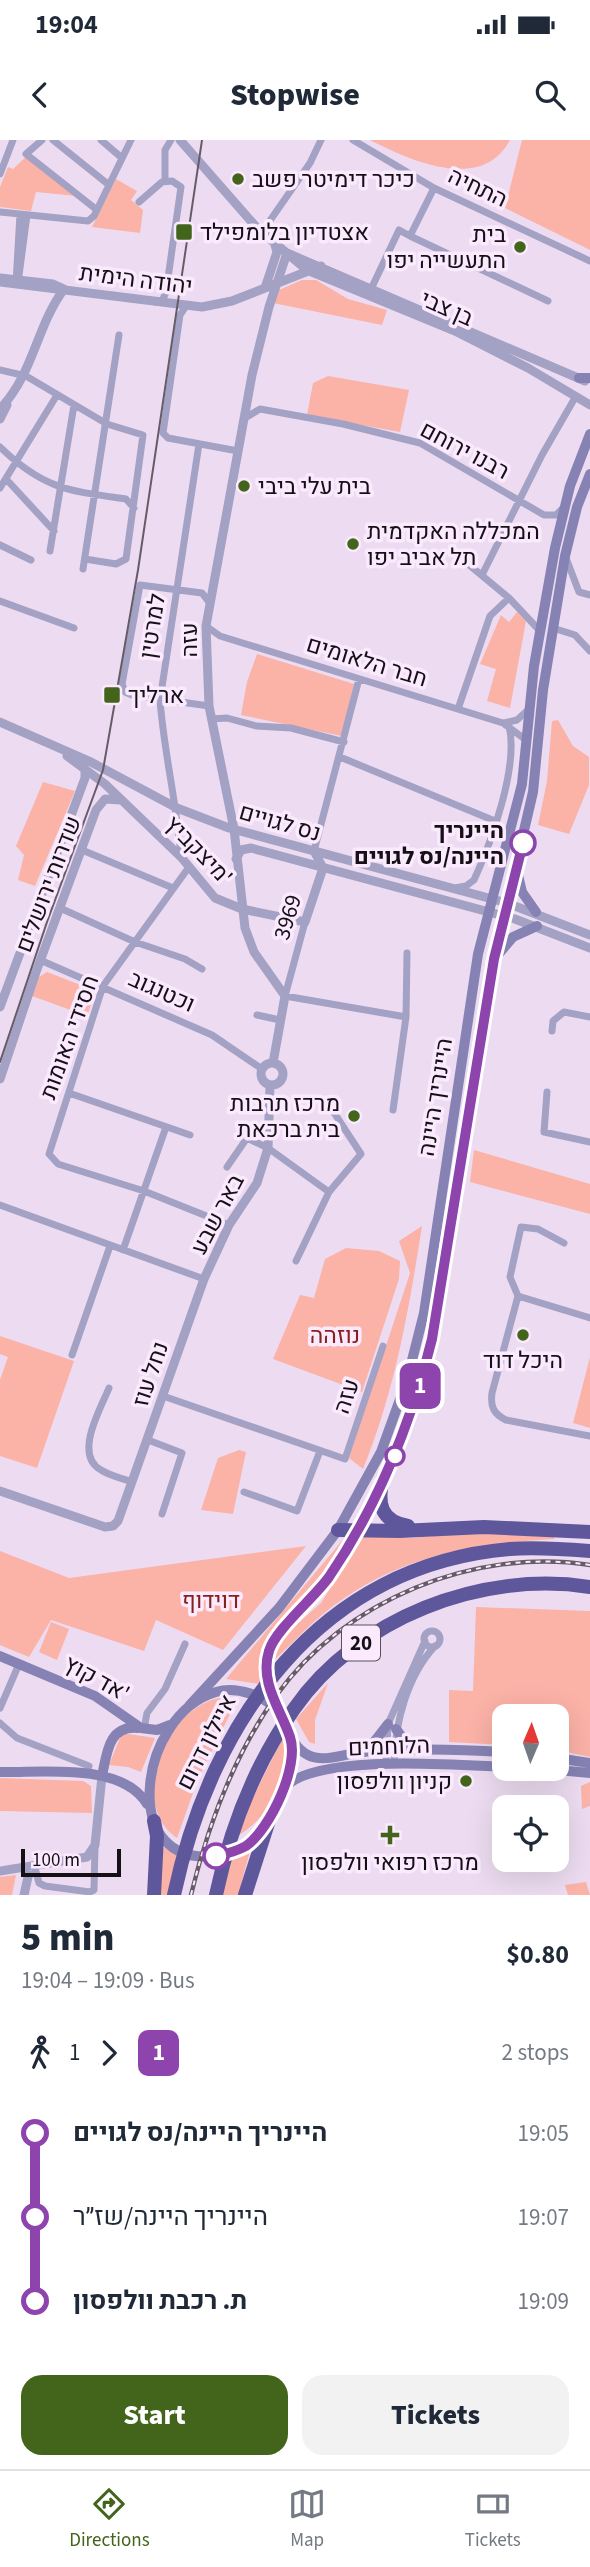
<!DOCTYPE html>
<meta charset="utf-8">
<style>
:root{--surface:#fff;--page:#f2f2f3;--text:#1f2937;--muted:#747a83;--line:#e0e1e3;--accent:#43641b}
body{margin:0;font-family:"Source Sans 3",Heebo,sans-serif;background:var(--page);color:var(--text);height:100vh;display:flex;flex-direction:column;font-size:26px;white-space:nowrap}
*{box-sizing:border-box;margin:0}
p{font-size:23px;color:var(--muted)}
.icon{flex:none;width:38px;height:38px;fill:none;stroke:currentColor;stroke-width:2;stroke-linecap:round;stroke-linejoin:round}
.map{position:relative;height:1755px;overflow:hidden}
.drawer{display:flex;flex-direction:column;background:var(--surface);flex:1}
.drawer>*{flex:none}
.badge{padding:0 14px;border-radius:10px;font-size:24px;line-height:46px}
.needle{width:46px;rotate:2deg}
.tools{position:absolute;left:492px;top:1564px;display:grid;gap:14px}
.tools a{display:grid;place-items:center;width:77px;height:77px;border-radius:14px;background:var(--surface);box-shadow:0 7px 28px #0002;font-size:35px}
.scale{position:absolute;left:21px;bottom:18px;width:100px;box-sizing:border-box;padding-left:7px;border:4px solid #150f16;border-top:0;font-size:19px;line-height:24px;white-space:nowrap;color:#150f16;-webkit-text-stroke:5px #fbe9fe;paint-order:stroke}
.map>.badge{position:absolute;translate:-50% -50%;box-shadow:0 0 0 4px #fff}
.legs{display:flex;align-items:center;gap:10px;height:77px;padding:0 21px;font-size:23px}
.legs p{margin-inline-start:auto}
.summary{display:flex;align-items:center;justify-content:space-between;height:119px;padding:0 21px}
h1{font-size:38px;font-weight:800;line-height:52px}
.cta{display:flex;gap:14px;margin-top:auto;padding:14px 21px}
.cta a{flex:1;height:80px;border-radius:21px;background:var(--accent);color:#fff;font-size:28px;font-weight:800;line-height:80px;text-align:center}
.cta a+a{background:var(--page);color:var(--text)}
ul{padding:0 21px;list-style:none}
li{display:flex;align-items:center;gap:24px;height:84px;font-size:26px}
li i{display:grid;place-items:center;width:10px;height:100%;margin:0 9px;background:currentColor}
li i::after{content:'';width:18px;height:18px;margin:-9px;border:5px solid;border-radius:50%;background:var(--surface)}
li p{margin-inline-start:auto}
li:first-child i{background:linear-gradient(#0000 50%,currentColor 0)}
li:last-child i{background:linear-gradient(currentColor 50%,#0000 0)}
.status{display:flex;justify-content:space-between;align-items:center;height:49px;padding:0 35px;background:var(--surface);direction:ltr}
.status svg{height:19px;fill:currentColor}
header{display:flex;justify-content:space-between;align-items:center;height:91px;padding:0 21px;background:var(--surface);font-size:32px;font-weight:800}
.tabs{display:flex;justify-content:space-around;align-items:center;height:98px;border-top:2px solid var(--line);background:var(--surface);font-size:19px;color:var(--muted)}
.tabs a{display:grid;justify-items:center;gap:4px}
.tabs .on{color:var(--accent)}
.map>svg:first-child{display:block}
</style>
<div class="status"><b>19:04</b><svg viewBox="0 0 49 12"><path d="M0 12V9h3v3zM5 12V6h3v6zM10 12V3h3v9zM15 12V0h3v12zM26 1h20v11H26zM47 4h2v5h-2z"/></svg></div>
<header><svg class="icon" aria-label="back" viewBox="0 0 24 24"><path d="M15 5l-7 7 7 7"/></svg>Stopwise<svg class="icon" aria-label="search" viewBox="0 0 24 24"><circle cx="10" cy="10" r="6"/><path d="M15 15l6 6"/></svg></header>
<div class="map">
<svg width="590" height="1755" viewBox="0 0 590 1755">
<rect width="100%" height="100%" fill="#eddcf1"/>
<!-- green -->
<path fill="#fbb2a7" d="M370,0H510C482,53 411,21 370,0Z
M522,0H590V110L505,68Z
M28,15L77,56L36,52L31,71L0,67V47L8,27L13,29Z
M116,39L137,51L131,60L143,70L140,93L92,87Z
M302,140H316L348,159L387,170L382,185L273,163L279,150Z
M328,236L409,250L400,292L307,275L313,243Z
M517,472L526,481L510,568L487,561L496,529L480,524L501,475L509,482Z
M257,514L354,544L342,596L241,575L247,542Z
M558,580L573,606L589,617V645L569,694L538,685L547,641L552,581Z
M43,642L75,651L35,746L18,740L24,715L16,706Z
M47,832L96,851L87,876L32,856L39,837Z
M474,1010L590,1044V1074L470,1042Z
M422,1086C409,1169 395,1251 363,1329L349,1318L410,1133L399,1101Z
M346,1108L379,1111L400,1121L399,1139L362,1252L273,1219L300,1155L314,1158L325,1119Z
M0,1196L74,1221L37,1328L0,1316V1240L8,1217L0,1214Z
M590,1217V1288L573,1283Z
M239,1310L246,1312L233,1374L201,1370L218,1318Z
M488,1391L555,1395L554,1399C467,1404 393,1417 323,1474C305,1489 289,1507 272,1522L279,1500L321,1463L363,1395L412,1398Z
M346,1396L320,1441L266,1504L262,1525L264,1536L260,1544L226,1539Z
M306,1406L223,1510L156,1480L144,1511L51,1480L29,1517L0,1505V1411L69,1438Z
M476,1467L590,1471V1617L557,1610L556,1577H504V1605L449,1602V1550L473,1551Z
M51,1482L69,1489L57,1520L39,1512Z
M328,1543L315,1580V1604L309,1602L296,1579Z
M220,1558L237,1560L198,1639L177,1698C127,1665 166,1566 220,1558Z
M122,1593L155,1598L141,1632L128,1627L109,1625Z
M285,1593C292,1633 270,1681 233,1698Z
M0,1638L83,1641L91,1646L92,1673L0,1671Z
M590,1642V1666L582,1669L581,1646Z
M163,1707L179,1717L169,1755H158Z
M250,1711L238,1755H220L224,1724Z
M16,1735L12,1755H0V1737Z
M586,1742L590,1755H568L565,1745Z"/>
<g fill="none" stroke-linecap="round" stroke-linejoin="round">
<!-- minor -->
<path stroke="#a4a2c4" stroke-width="7" d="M42,0L26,14L97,70
M53,0L109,45
M101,0L122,18
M353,0L434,48L590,121
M0,34L13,0
M165,41V10L171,0
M434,48L410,96L548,161
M139,62L162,42L172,41L181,47L166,152L163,159L156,162
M0,72L88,81L94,76L131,0
M271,98L269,82L310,23L321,0
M16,143L20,74
M18,143L27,75
M372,147L399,90L410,96
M186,166L180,175L163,293L168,298L238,311
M0,230L26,236L107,284L143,295L126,419L116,424L85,419
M245,278L260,269L343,284L420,303L544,375H556L563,368
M0,307C43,349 69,351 126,359L134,368
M7,340L54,391
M0,348L57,255
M0,405L31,420
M50,411L74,265
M566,418L579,452L590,455
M462,419L509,458L540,491
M83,429L119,195
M482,435L542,315L576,256
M0,461L74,488
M209,462L202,453L140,445L122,544L125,552L132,555L209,566
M206,486L220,496L503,583L526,600
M553,488L575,495L590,511
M458,569L490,476L509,458
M211,579L227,578L256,586L291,588L344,602
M504,583L517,580L529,569
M340,617L495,681
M82,710L173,748
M314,711L359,539
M181,717C177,664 164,613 160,560L199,304
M189,727L103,846L49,1014L58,1024L144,1051L229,1085
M455,748L466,746L474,740C491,703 519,626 509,586
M60,768L135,802L185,819L202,829
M305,782L285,856L406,877
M40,820L212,895L262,929
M257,875L280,880
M552,891L553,881L564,872L590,877
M547,952L544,992L590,1002
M69,953L190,995
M393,970L406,877L407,813
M227,1027L247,998L268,1008L329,1052
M0,1065L204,1139
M564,1103L538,1089L521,1087L510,1137L518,1156L590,1178
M123,1110L166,987
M296,1121L329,1052L361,1014L331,968
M518,1156L492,1253C490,1267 494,1274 506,1280L590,1296
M72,1215L110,1106
M109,1248C101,1268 73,1315 101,1330C110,1336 122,1338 132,1342
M163,1256L345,1319L383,1206
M148,1300L182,1313L162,1374
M244,1352L297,1371L320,1311
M424 1499a8 8 0 1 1 16 0a8 8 0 1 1-16 0Z
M0,1568L19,1524
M0,1583L17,1598L89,1626
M144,1589L147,1573L165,1549L185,1504
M386,1623L388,1584L425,1501
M394,1623C395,1583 407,1536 435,1506
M35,1728L39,1743L45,1746L90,1752L94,1750L95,1706"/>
<!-- tertiary -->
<path stroke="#a4a2c4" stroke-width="9" d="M180,0L258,89L307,130L455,191L528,228L590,265
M287,113L585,241
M0,138L53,144L62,148
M0,142L202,167L232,161L321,126
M265,148L277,112L275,105
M0,269C34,233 36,187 64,149
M0,279L7,265
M0,582L89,621L177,668L229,688L507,763L590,795
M67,616L105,644L181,717L215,758L242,769L305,782L323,728L314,711
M236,719L241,710L251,708L515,779L590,808
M0,867L85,638V629
M273,923L285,856L254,812L245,788L234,689L209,566L206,486L252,235L269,167L287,113
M261 934a11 11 0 1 1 22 0a11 11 0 1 1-22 0Z
M0,939L36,832L96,670L105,659L121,660
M0,1351L105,1387L113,1386L118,1381L204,1139L229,1085L257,1043L268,1008L270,945
M0,1731L87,1717L95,1705L102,1636
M24,1755L30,1728"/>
<!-- secondary -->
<path stroke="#8683b4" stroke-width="10" d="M579,238H590
M517,731L522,752L536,772
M496,817L513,797L537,786
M0,1516L95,1556L141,1588L157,1590L170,1585
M189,1566L279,1468L338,1390L381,1312L407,1240L424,1173L478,814L522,644L534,526L555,408L570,346L590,294
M277,1570C271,1546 260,1522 275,1499L310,1462L343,1415L395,1315L421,1243L432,1199L494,819L533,652L543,550L565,416L577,367L590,334
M396,1589L405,1601L416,1606
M291,1597C294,1642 270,1706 220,1715C117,1733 137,1575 216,1552C236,1546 265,1555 278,1572C287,1587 291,1606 308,1615C323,1623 345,1614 361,1612C409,1608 456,1609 504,1612
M360,1610L374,1602L388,1584
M556,1618L590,1623
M547,1629L590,1633
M0,1632C43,1633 122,1622 147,1664
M102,1636C107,1612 109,1585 138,1588
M284,1648C315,1613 457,1625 504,1627"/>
<!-- motorway -->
<path stroke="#5f579c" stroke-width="14" d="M383,1338C377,1363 380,1381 408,1386
M338,1390L400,1391L484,1387L590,1392
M154,1681L157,1696L154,1755
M174,1755C211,1581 319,1425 510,1409C537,1407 564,1409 590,1411
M216,1755C230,1689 254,1626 294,1569C357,1478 482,1430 590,1447
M245,1755L271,1674"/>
<!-- tram -->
<path stroke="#665c68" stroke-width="2" d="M0,922L47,782L103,630L138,430L202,0"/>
<defs>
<path id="rail" d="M191,1755C208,1685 234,1615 276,1556C344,1460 475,1407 590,1425"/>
</defs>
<!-- rail casing -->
<use href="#rail" stroke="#665c68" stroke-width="4.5"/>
<!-- rail -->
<use href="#rail" stroke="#fbe9fe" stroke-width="2" stroke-dasharray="5" stroke-linecap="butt"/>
</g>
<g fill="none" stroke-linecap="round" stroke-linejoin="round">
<defs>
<path id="line-1" d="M216,1716C226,1714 237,1711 246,1706C270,1689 300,1626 290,1597C281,1570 259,1542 269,1511C275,1490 314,1458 329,1437C378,1365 411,1283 432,1199L494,819L523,703"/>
</defs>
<!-- line-1 casing -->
<use href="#line-1" stroke="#fff" stroke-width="16"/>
<!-- line-1 -->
<use href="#line-1" stroke="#8e44ad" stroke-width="10"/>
</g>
<!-- markers -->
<g fill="#43641b" stroke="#fbe9fe" stroke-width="2.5">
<circle cx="238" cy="39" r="7"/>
<rect x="175" y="83" width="18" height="18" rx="3.5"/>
<circle cx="520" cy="107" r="7"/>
<circle cx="244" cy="346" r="7"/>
<circle cx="353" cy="404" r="7"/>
<rect x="103" y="546" width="18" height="18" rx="3.5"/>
<circle cx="354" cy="976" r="7"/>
<circle cx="523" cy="1195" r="7"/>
<circle cx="466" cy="1641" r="7"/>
<path d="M386.5 1684.5h7v7h7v7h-7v7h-7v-7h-7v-7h7z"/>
</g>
<g fill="#fff" stroke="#8e44ad" stroke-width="3.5">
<circle cx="523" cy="703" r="12"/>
<circle cx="395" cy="1316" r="9"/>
<circle cx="216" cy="1716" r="12"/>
</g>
<g text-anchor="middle" stroke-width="7" stroke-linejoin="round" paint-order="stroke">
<!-- shield labels -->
<rect fill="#fbe9fe" stroke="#5a505c" stroke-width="2" x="342" y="1485.5" width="38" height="35" rx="5"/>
<g font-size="21" font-weight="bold" fill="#150f16">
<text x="361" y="1510">20</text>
</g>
<!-- poi labels -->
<g font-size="23" fill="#150f16" stroke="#fbe9fe" text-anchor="start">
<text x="252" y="47">כיכר דימיטר פשב</text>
<text x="200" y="100">אצטדיון בלומפילד</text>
<text x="506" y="102" text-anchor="end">בית<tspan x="506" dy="26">התעשייה יפו</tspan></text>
<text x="258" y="354">בית עלי ביבי</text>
<text x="367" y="399">המכללה האקדמית<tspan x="367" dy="26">תל אביב יפו</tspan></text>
<text x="128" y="563">ארליך</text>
<text x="340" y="971" text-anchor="end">מרכז תרבות<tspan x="340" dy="26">בית ברכאת</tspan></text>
<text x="523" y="1228" text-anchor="middle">היכל דוד</text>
<text x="452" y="1649" text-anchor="end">קניון וולפסון</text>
<text x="390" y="1730" text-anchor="middle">מרכז רפואי וולפסון</text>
</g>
<!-- street labels -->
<g font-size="23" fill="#150f16" stroke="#fbe9fe">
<text transform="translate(478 47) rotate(25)" y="8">התחיה</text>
<text transform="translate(136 139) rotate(7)" y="8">יהודה הימית</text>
<text transform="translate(447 168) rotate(24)" y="8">בן צבי</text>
<text transform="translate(465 310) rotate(28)" y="8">רבנו ירוחם</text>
<text transform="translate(152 486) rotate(-81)" y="8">למרטין</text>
<text transform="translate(189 500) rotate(-90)" y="8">עזה</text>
<text transform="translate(367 521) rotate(17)" y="8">חבר הלאומים</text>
<text transform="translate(280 682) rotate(16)" y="8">נס לגויים</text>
<text transform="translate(199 710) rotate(46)" y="8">מיצקביץ'</text>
<text transform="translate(48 744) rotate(-69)" y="8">שדרות ירושלים</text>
<text transform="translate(287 777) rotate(-73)" y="8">3969</text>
<text transform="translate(162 851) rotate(24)" y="8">וכטנגוב</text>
<text transform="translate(69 897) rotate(-70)" y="8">חסידי האומות</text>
<text transform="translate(435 957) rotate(-81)" y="8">היינריך היינה</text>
<text transform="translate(217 1074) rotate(-62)" y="8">באר שבע</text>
<text transform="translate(150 1234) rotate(-71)" y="8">נחל עוז</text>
<text transform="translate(346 1256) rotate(-71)" y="8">עזה</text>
<text transform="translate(97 1538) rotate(29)" y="8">אד קוץ'</text>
<text transform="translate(206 1602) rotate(-63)" y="8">איילון דרום</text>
<text transform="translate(389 1606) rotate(-2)" y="8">הלוחמים</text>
</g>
<!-- stop labels -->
<g font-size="23" font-weight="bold" fill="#150f16" stroke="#fbe9fe" text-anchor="end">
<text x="504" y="698">היינריך<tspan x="504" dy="26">היינה/נס לגויים</tspan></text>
</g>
<!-- park labels -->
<g font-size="23" fill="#87221a" stroke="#fbe9fe">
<text x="335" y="1203">נוזהה</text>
<text x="211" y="1468">דוידוף</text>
</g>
</g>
</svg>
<div class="tools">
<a><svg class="needle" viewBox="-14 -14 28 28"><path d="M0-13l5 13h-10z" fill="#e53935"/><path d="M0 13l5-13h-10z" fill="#747a83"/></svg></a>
<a><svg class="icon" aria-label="locate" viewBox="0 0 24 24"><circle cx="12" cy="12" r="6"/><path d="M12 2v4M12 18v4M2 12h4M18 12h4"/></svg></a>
</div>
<div class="scale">100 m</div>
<b class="badge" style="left:420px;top:1246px;background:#8e44ad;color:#fff">1</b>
</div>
<section class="drawer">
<div class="summary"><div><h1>5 min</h1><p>19:04 – 19:09 · Bus</p></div><b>$0.80</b></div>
<div class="legs"><svg class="icon" aria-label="walk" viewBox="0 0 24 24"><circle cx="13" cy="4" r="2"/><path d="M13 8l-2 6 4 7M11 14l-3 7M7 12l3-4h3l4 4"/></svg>1<svg class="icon" aria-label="forward" viewBox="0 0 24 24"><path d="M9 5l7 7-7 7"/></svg><b class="badge" style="background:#8e44ad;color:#fff">1</b><p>2 stops</p></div>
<ul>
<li><i style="color:#8e44ad"></i><b>היינריך היינה/נס לגויים</b><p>19:05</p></li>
<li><i style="color:#8e44ad"></i><span>היינריך היינה/שז״ר</span><p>19:07</p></li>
<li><i style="color:#8e44ad"></i><b>ת. רכבת וולפסון</b><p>19:09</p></li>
</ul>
<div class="cta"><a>Start</a><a>Tickets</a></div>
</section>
<nav class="tabs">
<a class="on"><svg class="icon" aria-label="directions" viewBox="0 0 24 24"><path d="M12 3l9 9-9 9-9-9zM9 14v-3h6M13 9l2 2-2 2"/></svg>Directions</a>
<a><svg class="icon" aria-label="map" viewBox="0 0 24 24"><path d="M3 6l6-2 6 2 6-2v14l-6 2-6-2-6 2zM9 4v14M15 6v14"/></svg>Map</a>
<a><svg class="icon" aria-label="tickets" viewBox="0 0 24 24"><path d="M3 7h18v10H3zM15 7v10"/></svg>Tickets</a>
</nav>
